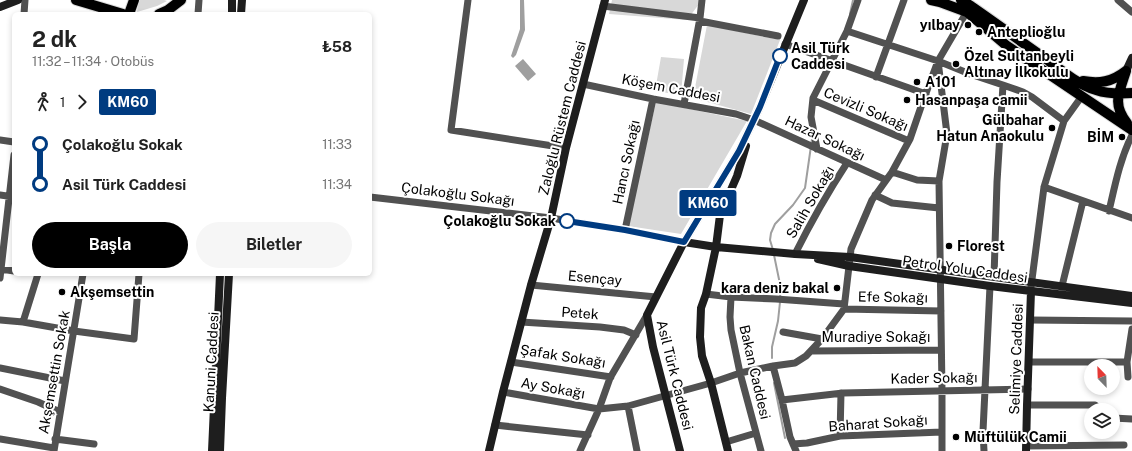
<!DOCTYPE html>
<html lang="tr">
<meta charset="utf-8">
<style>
:root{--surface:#fff;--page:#f6f6f6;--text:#222;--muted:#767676;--accent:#000}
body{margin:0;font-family:"Public Sans",sans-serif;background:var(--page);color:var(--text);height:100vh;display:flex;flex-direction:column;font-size:15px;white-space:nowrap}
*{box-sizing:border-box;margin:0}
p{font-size:13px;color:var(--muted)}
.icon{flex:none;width:22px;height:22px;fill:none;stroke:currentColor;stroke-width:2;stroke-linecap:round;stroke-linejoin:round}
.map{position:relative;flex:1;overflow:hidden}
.drawer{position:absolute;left:12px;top:12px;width:360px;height:264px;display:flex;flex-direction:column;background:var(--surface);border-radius:6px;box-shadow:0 2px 6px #0003}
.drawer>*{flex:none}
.badge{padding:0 8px;border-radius:3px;font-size:14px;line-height:26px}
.needle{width:26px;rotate:337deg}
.controls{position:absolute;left:1084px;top:359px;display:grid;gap:8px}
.controls a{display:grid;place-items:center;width:36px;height:36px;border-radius:50%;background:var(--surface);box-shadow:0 2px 6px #0003;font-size:20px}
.map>.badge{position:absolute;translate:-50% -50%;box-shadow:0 0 0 2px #fff}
.legs{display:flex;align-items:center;gap:6px;height:44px;padding:0 20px;font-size:13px}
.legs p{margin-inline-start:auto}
.head{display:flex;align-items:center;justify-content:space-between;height:68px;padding:0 20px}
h1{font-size:22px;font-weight:700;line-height:30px}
.primary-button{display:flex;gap:8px;margin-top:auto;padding:8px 20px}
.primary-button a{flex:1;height:46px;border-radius:24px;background:var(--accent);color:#fff;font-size:16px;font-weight:700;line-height:46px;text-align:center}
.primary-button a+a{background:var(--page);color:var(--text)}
ul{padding:0 20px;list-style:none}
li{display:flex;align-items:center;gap:14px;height:40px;font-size:15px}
li i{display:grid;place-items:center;width:6px;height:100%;margin:0 5px;background:currentColor}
li i::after{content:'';width:10px;height:10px;margin:-5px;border:3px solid;border-radius:50%;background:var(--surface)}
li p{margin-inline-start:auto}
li:first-child i{background:linear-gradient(#0000 50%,currentColor 0)}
li:last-child i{background:linear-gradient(currentColor 50%,#0000 0)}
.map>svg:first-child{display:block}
</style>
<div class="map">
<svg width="1132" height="451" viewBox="0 0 1132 451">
<rect width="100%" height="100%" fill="#fff"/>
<!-- green -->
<path fill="#d8d8d8" d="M138,0H164L167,1L157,6L137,12Z
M612,0H699V4L687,20L609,14Z
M707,25L780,40L751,114L693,98Z
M661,57L684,59L681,95L655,91Z
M656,102L747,121L681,234L628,226Z"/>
<!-- water -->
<path fill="#9f9f9f" d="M520,0H524L525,30L516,55L513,58L511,56L520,29Z
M523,59L536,74L528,81L515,66Z"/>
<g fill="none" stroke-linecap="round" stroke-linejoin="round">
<!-- stream -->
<path stroke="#9f9f9f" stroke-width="2" d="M850,14L853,0
M773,250L770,240L771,233L775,224L793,205L805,188L812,139
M774,255L781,289L780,297
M772,358V347L778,321L780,302
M774,383L785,438"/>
<defs>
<path id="primary" d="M76,0L123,14
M931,0L940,2L967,12L1007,46L1132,130
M961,0L971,6C997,24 1023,43 1049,61C1063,72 1079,85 1096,90C1108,94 1120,94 1132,93
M129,14L134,0
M159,14L168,10L181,0
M1126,71C1119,93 1112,104 1127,123
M1083,81C1099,84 1112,82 1126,71"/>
</defs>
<!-- primary casing -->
<use href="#primary" stroke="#dbdbdb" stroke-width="12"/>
<!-- street -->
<path stroke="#515151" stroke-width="7" d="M468,0L451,130L566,148
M1118,0L1132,12
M603,6L700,18L702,0
M24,14L25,0
M198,14L199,0
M700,21L778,36
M847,31L938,61L970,74L1003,85
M785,44L926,94
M938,61L947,134L939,181L942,390V451
M876,77L904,0
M583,84L653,99L736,114L754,120L886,180
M813,100L909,141
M684,104L700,18
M0,140L14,142
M817,149L811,117L813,98L847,31L858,0
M892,172L917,180L939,181
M1044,187L1132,218
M0,195L14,197
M875,195L892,203L939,208
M370,197L551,218L625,230L684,242
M1109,211C1115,185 1120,159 1132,135
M625,230L653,99
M795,254C811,222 828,192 847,163
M1,269L14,271
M38,274L23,322L74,331L134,339L139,274
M994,277L997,182L1003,85L1023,92L1032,97L1064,121
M0,278L14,155
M531,285L656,297
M1062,286L1083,201
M1031,287L1044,187L1064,121L1082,96
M706,294L731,297L776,299L844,304
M731,297L730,317L731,330L740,373L761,451
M844,309L851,249L872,200L892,172L910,139L923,101L938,61L969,8
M844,309L941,311
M0,320L23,322
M1030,320L1132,321
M521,322L600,327L624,330L636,335
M783,332L822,339
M811,351L941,350
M511,362L611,377
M1029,362H1127
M773,366L782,400L790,437L796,451
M0,368L65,381
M1128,377L1127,362L1132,329
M0,389L38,402L60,412
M503,392L599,409L628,406L711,383L740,373L773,366L795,363L806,356L822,339L844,309
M782,400L843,393L1028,389
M1027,405H1095L1101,410
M628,406L637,451
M1113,418L1132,419
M495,425L588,435
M840,436L841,393
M0,439L54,448
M55,439L94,444
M726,442L756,433
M793,444L807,443L840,436L942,432
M1026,446L1124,445
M54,451L83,274
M580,451L599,409L610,378L647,315
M984,451L983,431L990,286"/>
<!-- secondary -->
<path stroke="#1e1e1e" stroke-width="8" d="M0,7L18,0
M232,14V0
M241,14L242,0
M1126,71L1132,58
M684,242L716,247L795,254L850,257L1132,296
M818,259L849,266L990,286L1132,303
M212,451L220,274
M220,451L222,398L229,274
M489,451L503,392L531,285L551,218L566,148L605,0
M680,451L653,347L647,315L684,242L739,151L760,107L804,0
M728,451L711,383L702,356L700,337L701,308L706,294L716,247L720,215L737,176L746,146
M1026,451L1027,405L1031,291"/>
<!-- primary -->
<use href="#primary" stroke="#000" stroke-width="10"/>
</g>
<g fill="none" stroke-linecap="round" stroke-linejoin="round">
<defs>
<path id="line-1" d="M567,221L625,230L684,242L739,151L760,107L780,56"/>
</defs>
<!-- line-1 casing -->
<use href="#line-1" stroke="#fff" stroke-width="9"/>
<!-- line-1 -->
<use href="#line-1" stroke="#003b80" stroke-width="6"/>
</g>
<!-- markers -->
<g fill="#000" stroke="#fff" stroke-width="1.5">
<circle cx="968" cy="25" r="4"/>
<circle cx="979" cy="32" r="4"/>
<circle cx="956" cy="64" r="4"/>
<circle cx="917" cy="82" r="4"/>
<circle cx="907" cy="100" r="4"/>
<circle cx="1052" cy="128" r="4"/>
<circle cx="1122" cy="137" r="4"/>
<circle cx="949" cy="246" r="4"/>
<circle cx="837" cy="288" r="4"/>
<circle cx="62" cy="292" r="4"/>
<circle cx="956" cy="437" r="4"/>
</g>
<g fill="#fff" stroke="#003b80" stroke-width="2">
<circle cx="780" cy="56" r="7"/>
<circle cx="567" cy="221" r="7"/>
</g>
<g text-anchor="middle" stroke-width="4" stroke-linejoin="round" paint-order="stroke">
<!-- poi labels -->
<g font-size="14" font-weight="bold" fill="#000" stroke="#fff" text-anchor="start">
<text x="960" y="30" text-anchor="end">yılbay</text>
<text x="987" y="37">Anteplioğlu</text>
<text x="964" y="61">Özel Sultanbeyli<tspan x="964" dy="16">Altınay İlkokulu</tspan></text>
<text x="925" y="87">A101</text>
<text x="915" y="105">Hasanpaşa camii</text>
<text x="1044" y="125" text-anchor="end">Gülbahar<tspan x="1044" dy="16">Hatun Anaokulu</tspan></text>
<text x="1114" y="142" text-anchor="end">BİM</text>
<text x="957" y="251">Florest</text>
<text x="829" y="293" text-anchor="end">kara deniz bakal</text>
<text x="70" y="297">Akşemsettin</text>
<text x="964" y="442">Müftülük Camii</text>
</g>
<!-- stop labels -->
<g font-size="14" font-weight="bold" fill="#000" stroke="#fff" text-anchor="start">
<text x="791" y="53">Asil Türk<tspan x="791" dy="16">Caddesi</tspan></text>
<text x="556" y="226" text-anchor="end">Çolakoğlu Sokak</text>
</g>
<!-- street labels -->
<g font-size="14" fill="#000" stroke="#fff">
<text transform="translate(671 88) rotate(11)" y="5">Köşem Caddesi</text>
<text transform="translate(866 109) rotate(23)" y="5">Cevizli Sokağı</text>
<text transform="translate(562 118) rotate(-76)" y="5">Zaloğlu Rüstem Caddesi</text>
<text transform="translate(825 138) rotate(25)" y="5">Hazar Sokağı</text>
<text transform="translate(626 162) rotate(-78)" y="5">Hancı Sokağı</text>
<text transform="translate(458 194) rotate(7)" y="5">Çolakoğlu Sokağı</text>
<text transform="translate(810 202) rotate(-60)" y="5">Salih Sokağı</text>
<text transform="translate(965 269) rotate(8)" y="5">Petrol Yolu Caddesi</text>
<text transform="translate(595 278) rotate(5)" y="5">Esençay</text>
<text transform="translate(893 297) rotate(1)" y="5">Efe Sokağı</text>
<text transform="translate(580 313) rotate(4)" y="5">Petek</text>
<text x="876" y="342">Muradiye Sokağı</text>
<text transform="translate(563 356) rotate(9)" y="5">Şafak Sokağı</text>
<text transform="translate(1016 359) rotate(-88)" y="5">Selimiye Caddesi</text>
<text transform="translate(211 362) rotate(-87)" y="5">Kanuni Caddesi</text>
<text transform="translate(54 372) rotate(-80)" y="5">Akşemsettin Sokak</text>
<text transform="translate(755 372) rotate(77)" y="5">Bakan Caddesi</text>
<text transform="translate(675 375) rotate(76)" y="5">Asil Türk Caddesi</text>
<text transform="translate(934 378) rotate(-1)" y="5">Kader Sokağı</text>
<text transform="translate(553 388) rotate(10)" y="5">Ay Sokağı</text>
<text transform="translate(878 423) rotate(-4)" y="5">Baharat Sokağı</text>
</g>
</g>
</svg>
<div class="controls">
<a><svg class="needle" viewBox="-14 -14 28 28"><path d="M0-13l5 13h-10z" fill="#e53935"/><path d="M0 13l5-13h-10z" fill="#767676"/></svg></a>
<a><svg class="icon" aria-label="layers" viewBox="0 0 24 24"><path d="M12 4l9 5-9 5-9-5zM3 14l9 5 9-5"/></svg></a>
</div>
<b class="badge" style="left:708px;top:203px;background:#003b80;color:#fff">KM60</b>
<section class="drawer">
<div class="head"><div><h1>2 dk</h1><p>11:32 – 11:34 · Otobüs</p></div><b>₺58</b></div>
<div class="legs"><svg class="icon" aria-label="walk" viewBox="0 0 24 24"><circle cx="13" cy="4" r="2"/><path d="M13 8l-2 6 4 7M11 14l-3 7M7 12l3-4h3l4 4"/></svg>1<svg class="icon" aria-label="forward" viewBox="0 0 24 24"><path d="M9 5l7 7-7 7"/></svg><b class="badge" style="background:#003b80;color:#fff">KM60</b></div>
<ul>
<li><i style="color:#003b80"></i><b>Çolakoğlu Sokak</b><p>11:33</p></li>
<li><i style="color:#003b80"></i><b>Asil Türk Caddesi</b><p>11:34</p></li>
</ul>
<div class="primary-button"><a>Başla</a><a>Biletler</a></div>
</section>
</div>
